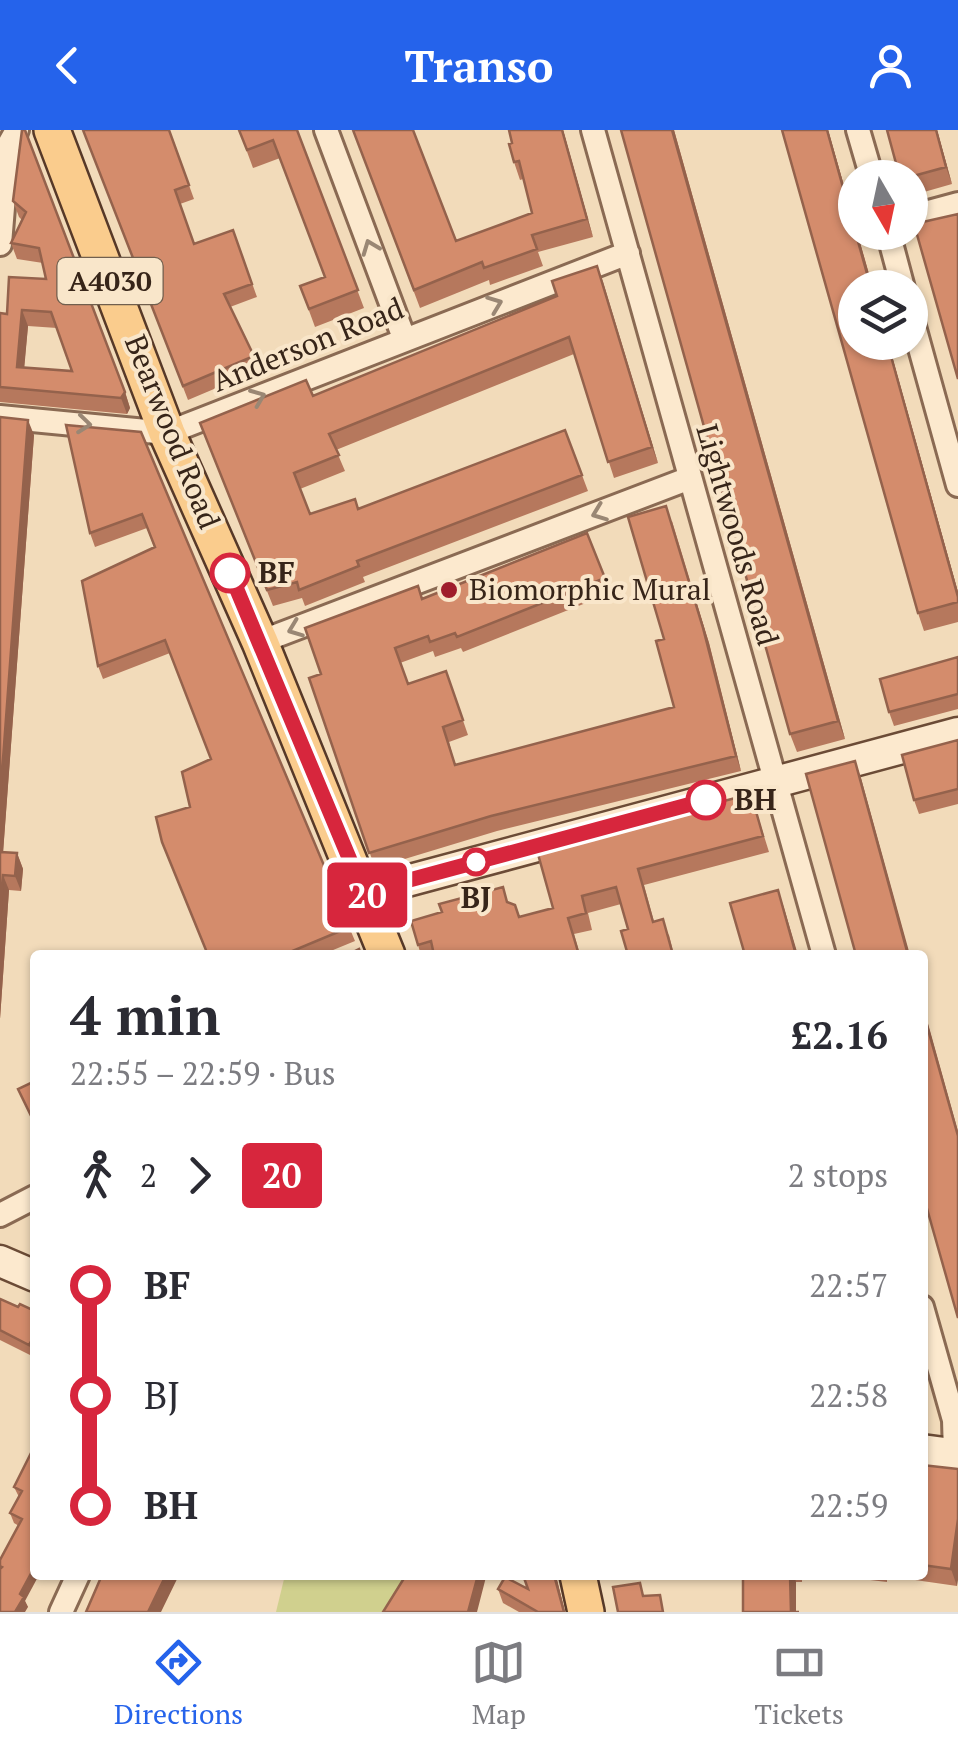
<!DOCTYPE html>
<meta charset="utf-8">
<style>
:root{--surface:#fff;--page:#f7f7f7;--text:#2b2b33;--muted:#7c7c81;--line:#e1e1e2;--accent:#2563eb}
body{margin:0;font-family:"PT Serif",serif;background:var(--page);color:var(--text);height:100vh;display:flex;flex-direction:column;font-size:38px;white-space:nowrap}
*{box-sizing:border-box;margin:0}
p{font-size:32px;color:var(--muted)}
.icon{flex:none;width:55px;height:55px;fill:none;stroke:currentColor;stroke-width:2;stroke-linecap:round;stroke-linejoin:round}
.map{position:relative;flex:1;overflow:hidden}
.drawer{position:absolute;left:30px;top:820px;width:898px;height:630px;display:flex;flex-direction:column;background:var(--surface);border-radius:10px;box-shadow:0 2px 8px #0004}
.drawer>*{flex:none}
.badge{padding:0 20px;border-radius:8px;font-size:35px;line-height:65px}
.needle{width:65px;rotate:171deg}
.buttons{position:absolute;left:838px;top:30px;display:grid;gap:20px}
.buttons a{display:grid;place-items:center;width:90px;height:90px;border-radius:50%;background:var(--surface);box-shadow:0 2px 8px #0004;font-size:50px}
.map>.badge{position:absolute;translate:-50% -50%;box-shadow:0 0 0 5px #fff}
.legs{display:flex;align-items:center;gap:15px;height:110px;padding:0 40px;font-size:32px}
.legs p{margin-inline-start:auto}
.summary{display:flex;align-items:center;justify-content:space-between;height:170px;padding:0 40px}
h1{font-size:55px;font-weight:800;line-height:75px}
ul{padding:0 40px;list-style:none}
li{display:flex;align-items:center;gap:35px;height:110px;font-size:38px}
li i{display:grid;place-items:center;width:15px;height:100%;margin:0 12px;background:currentColor}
li i::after{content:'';width:25px;height:25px;margin:-12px;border:8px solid;border-radius:50%;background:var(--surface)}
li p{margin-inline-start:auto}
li:first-child i{background:linear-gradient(#0000 50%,currentColor 0)}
li:last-child i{background:linear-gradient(currentColor 50%,#0000 0)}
header{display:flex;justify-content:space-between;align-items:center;height:130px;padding:0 40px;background:var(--accent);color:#fff;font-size:45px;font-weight:800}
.dock{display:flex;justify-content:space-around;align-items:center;height:140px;border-top:2px solid var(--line);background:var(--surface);font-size:28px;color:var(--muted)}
.dock a{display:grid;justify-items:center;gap:5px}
.dock .selected{color:var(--accent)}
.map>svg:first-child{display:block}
</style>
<header><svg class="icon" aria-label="back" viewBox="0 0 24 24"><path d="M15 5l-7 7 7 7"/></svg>Transo<svg class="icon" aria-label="person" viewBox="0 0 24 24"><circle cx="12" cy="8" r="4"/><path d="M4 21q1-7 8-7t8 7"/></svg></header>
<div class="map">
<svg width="958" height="1482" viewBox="0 0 958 1482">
<rect width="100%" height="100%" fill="#f2dbba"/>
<!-- green -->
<path fill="#d0d08e" d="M285,1445H415L392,1482H276Z"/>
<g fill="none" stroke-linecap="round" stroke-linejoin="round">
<defs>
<path id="street" d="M326,0L404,208
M593,0L824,825
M858,0L872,48
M910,87L958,74
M888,102L903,158
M0,114L8,16L17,0
M910,182L958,355
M0,287L167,303L628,123
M260,512L690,348
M0,1085L35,1067
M922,1177L954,1290L955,1324
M61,1482L78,1445"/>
<path id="secondary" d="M365,766L403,752L958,603
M0,1131L35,1146
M922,1320L958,1325"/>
<path id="primary" d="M52,0L167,303L260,512L387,825
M578,1445L586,1482"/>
</defs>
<!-- street casing -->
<use href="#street" stroke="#8a6a53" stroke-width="28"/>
<!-- secondary casing -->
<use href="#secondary" stroke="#6b4b36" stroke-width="35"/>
<!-- primary casing -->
<use href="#primary" stroke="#573928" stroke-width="40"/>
<!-- street -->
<use href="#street" stroke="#fce9ce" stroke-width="22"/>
<!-- secondary -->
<use href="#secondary" stroke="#fce9ce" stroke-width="30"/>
<!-- primary -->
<use href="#primary" stroke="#facc8d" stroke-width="35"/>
</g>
<!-- wall -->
<path fill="#b6785d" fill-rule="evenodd" d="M22,0L125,262L130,278L127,284L0,272V189L46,149L43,133L17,129L11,113L22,90L19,87L13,71ZM28,196L57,198L72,241L24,237Z
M83,0H169L194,69L180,74L194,114L233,100L257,167L230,177L259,240L188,270Z
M239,0H297L364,178L315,197L300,156L325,147L280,28L253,38Z
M353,0L456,111L532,83L523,49L520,50L514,32L512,13L563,0L593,107L538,122L543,136L490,155L489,150L420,178Z
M621,0H674L845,609L797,622L790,604Z
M782,0H828L855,94V102H857L873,158H855V212H888L958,462V492L924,501L918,483Z
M937,0L952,54L910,66V48H900Z
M597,136L658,333L614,348L574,224L336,320L345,341L300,359L310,384L359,379L565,300L588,361L363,447L365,452L305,476L302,468L273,476L206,309L557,166Z
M0,287L34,305L3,722L17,723L23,739L21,761L9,760L0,889Z
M141,302L355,811L321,825H207L190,677L211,629L170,523L103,549L98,536L154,417L147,398L95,417L90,403Z
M672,391L709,513L741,641L497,701L375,738L309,548L321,544L422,469L587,403L611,463L463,522L461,518L435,527L433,521L400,533L408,554L446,541L468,605L449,612L455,635L674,577L664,509Z
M958,527V579L894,596L889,582Z
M958,610V674L919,684L914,670Z
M751,664L769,722L644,755L654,792L669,805L674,825H628V799L621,774L588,783L592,800L574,804L580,825H421L418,815L442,782L503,757L508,773L519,787L553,778Z
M0,1169L18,1177L35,1181L34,1227L0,1210Z
M34,1317L25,1471L28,1477L0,1482V1430L19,1396L14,1393L10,1383L19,1367L14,1357Z
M922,1335L958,1339L957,1456L887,1446V1452L828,1445H922Z
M743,1445H802V1452H796V1482H743Z
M557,1450L565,1482H519L503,1473L498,1459H528Z"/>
<!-- shaded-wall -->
<path fill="#94624c" d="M562,0H563L593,107L587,89Z
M672,0H674L845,609L838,591Z
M827,0H828L855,94V100Z
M936,0H937L952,54L946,37Z
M856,102H857L873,158H871Z
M597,136L603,152L658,333L652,317Z
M22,180L28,196L23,252L17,237Z
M887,212H888L958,462V467Z
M125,262L130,278L127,284L121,268Z
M28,290L34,305L2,737L0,732V670Z
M666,376L709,513L741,641L736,626Z
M855,631L861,648L910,825H908Z
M17,723L23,739L21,761L15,746Z
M3,745L9,760L0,889V792Z
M778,760L784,778L798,825H796Z
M922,872L958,1001V1006L922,878Z
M34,1206L35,1210L34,1227L29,1215Z
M958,1389V1450L957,1456L951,1439Z
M35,1436V1445H39L25,1471L28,1477L25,1482H15L20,1464Z
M166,1445H179L161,1482H148Z
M478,1445H485L486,1447L477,1482H468Z
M554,1445H558L557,1450L565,1482H564Z
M790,1445H794L796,1452V1482H791Z"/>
<!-- building -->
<path fill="#d48c6c" stroke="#94624c" stroke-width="2.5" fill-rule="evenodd" d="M22,0H25L125,262L121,268L0,257V183L7,184L9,147L46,149L39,118L11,113L26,82L13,71ZM22,180L51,182L72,241L17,237Z
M83,0H169L189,55L175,60L194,114L233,100L252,154L224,164L254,226L183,256Z
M239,0H297L358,160L309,179L300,156L325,147L273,10L247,20Z
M353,0H413L456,111L532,83L519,31L514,32L509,14L512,13L509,0H562L587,89L532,105L537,119L484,138L482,132L414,160Z
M621,0H672L838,591L790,604Z
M782,0H827L871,158H855V212H887L958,467V472L918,483Z
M887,0H936L946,37L906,48H900Z
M958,84V249L914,94Z
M597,136L652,317L608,332L569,207L329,304L339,325L294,343L310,384L355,369L358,379L565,300L582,345L357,431L359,436L299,460L297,452L267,460L200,293L306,250L313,266L557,166L552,151Z
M0,287L28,290L0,670Z
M66,295L141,302L350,797L283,825H208L162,712L156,687L190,677L182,642L211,629L165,510L98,536L82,451L155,417L142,384L90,403Z
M666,376L703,498L736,626L491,686L369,723L309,548L321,544L305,498L418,456L422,469L587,403L605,448L457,507L455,503L430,512L428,506L395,518L408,554L446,541L463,590L443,597L455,635L674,577L656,511L664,509L628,387Z
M958,527V564L889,582L880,549Z
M958,610V659L914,670L902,625Z
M855,631L908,825H856L806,644Z
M751,664L763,706L638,739L653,792L663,789L673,825H628L621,801L628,799L616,757L582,766L586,783L568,788L579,825H434L431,811L418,815L411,791L442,782L439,774L503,757L507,772L515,775L519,787L553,778L538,724L599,703Z
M0,722L17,723L15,746L3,745L0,792Z
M778,760L796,825H745L730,773Z
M359,819L361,825H347Z
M922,878L958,1006V1188L922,1061Z
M35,951V994L18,959Z
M0,1169L18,1177L20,1174L35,1181V1207L34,1206L29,1215L0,1200Z
M34,1317L35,1422L34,1425L35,1426V1436L20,1464L24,1467L15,1482H0V1439L2,1437L0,1436V1430L22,1389L10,1383L22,1361L14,1357Z
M922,1335L958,1339V1389L951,1439L922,1435Z
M102,1445H166L148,1482H86Z
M406,1445H478L468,1482H383Z
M523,1445H554L564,1482H538L498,1459L505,1447L528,1459Z
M743,1445H790L791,1482H799H743Z
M640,1453L643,1466L660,1465L663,1482H618L613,1457Z"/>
<!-- one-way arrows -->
<defs><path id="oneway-chevron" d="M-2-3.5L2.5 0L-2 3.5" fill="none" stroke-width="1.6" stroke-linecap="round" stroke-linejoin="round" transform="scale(2.5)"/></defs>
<g stroke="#9a8774">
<use href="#oneway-chevron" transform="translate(370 117) rotate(-111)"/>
<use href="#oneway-chevron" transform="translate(495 174) rotate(-21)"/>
<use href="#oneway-chevron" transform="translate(258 267) rotate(-22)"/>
<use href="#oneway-chevron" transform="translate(84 294) rotate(6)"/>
<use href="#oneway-chevron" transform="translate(599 383) rotate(159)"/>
<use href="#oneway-chevron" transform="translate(295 499) rotate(159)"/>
</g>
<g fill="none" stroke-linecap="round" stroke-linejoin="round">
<defs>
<path id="line-1" d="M230,443L365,766L402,752L706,670"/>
</defs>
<!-- line-1 casing -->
<use href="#line-1" stroke="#fff" stroke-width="22"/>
<!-- line-1 -->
<use href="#line-1" stroke="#d7263d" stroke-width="15"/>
</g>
<!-- markers -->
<g fill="#fff" stroke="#d7263d" stroke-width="5">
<circle cx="230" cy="443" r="18"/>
<circle cx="706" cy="670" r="18"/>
<circle cx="476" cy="732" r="12"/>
</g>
<circle fill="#9f1d2c" stroke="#f9e6ca" stroke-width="4" cx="449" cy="460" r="10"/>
<g text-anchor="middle" stroke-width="8" stroke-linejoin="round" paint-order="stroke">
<!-- shield labels -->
<rect fill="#f9e6ca" stroke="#715f4e" stroke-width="2.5" x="57.5" y="128" width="105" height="46" rx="8"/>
<g font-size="28" font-weight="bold" fill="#372519">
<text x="110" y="161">A4030</text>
</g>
<!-- street labels -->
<g font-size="30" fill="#372519" stroke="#f9e6ca">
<text transform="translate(308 215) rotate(-22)" y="10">Anderson Road</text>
<text transform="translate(172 302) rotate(68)" y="10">Bearwood Road</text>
<text transform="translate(737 405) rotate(74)" y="10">Lightwoods Road</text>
</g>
<!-- stop labels -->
<g font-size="30" font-weight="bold" fill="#372519" stroke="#f9e6ca" text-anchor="start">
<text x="258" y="453">BF</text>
<text x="734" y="680">BH</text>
<text x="476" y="778" text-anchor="middle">BJ</text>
</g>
<!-- poi labels -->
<g font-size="30" fill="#372519" stroke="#f9e6ca" text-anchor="start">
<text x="469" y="470">Biomorphic Mural</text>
</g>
</g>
</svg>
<div class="buttons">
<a><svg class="needle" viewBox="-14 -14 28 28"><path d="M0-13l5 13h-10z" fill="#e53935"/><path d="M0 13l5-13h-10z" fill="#7c7c81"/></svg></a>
<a><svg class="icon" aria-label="layers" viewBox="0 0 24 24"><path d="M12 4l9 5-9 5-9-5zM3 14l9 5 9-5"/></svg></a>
</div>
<b class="badge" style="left:367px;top:765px;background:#d7263d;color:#fff">20</b>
<section class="drawer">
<div class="summary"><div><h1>4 min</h1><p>22:55 – 22:59 · Bus</p></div><b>£2.16</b></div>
<div class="legs"><svg class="icon" aria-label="walk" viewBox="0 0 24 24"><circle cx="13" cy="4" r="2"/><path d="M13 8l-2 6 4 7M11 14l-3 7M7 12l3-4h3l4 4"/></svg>2<svg class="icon" aria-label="forward" viewBox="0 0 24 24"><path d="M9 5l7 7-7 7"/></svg><b class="badge" style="background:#d7263d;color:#fff">20</b><p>2 stops</p></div>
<ul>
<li><i style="color:#d7263d"></i><b>BF</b><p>22:57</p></li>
<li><i style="color:#d7263d"></i><span>BJ</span><p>22:58</p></li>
<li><i style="color:#d7263d"></i><b>BH</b><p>22:59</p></li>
</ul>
</section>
</div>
<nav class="dock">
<a class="selected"><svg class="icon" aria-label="directions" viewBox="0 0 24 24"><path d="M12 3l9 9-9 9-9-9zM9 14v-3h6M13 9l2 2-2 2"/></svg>Directions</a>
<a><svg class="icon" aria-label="map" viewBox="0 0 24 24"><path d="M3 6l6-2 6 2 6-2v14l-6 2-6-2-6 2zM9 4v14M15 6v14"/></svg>Map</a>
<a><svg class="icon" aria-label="tickets" viewBox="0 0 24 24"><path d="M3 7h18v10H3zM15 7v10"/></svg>Tickets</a>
</nav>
